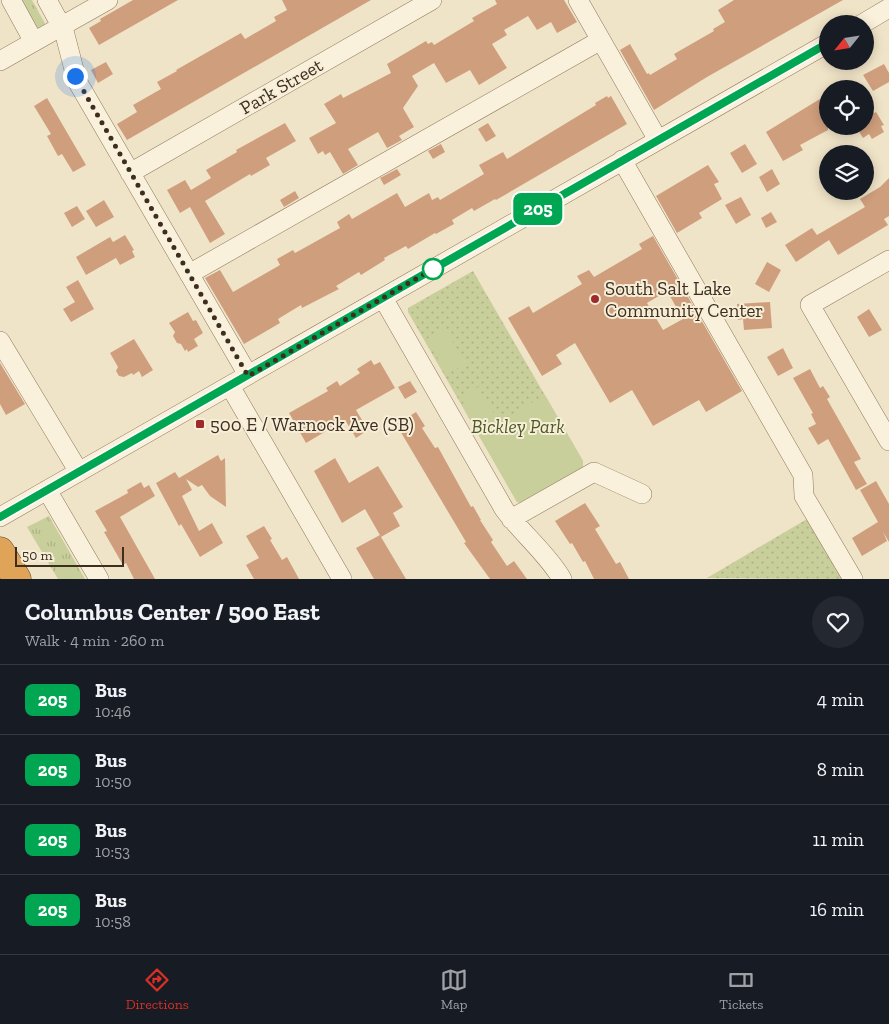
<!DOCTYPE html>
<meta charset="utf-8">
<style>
:root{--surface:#171b24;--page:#242831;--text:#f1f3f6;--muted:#9ea1a6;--line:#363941;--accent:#d93025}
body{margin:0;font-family:"Zilla Slab",serif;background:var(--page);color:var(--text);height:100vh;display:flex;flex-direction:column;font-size:19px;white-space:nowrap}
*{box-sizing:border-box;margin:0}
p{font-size:16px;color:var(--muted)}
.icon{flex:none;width:28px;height:28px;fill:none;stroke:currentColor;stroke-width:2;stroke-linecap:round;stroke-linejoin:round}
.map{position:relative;height:579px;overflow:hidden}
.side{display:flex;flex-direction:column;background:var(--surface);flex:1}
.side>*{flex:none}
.badge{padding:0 10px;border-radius:8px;font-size:18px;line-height:32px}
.needle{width:32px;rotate:240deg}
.tools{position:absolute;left:819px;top:15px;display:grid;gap:10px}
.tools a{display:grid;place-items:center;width:55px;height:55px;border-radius:50%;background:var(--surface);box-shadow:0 2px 12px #0003;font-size:25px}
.scale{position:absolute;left:15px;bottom:12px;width:109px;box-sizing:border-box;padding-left:5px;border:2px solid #3d2e20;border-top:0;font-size:14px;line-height:18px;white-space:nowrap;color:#3d2e20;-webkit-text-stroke:4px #f7eed8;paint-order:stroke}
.you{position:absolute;width:25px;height:25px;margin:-12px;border:4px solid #fff;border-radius:50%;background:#1a73e8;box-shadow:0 0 0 8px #1a73e833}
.map>.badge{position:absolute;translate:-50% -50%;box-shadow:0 0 0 2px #fff}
.round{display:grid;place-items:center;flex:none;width:52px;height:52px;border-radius:26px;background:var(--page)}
.headline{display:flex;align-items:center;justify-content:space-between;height:85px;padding:0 25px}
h1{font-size:24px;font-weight:700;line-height:38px}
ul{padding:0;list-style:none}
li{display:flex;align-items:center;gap:15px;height:70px;padding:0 25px;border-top:1px solid var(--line)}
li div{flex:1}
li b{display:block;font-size:19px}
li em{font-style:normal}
li .badge{min-width:55px;font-weight:700;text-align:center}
.tab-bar{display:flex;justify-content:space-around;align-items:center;height:70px;border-top:1px solid var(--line);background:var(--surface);font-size:14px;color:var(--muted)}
.tab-bar a{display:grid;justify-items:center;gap:2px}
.tab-bar .active{color:var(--accent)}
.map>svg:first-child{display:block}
</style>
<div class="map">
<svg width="889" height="579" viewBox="0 0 889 579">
<defs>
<pattern id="grass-tufts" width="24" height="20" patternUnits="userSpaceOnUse" patternTransform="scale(1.25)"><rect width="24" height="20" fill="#c9cf9b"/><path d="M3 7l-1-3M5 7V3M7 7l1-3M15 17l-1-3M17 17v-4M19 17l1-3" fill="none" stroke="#aeb285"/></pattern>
<pattern id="park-dots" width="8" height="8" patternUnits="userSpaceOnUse" patternTransform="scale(1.25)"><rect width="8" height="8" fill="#c9cf9b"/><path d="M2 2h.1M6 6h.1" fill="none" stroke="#aeb285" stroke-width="1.8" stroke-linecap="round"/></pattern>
</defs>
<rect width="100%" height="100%" fill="#f0e4c8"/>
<!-- grass -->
<path fill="url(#grass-tufts)" d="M20,0H32L47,27L39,31Z
M49,516L85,579H58L27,527Z"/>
<!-- park -->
<path fill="url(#park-dots)" d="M473,271L583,461L517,502L408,312V308Z
M807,519L843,579L707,578Z"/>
<!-- pitch -->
<path fill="#c9cf9b" d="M445,328L465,364L447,374L427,339Z
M478,387L499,422L545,395L583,461V467L520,503L517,502L478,434L481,432L460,397Z"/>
<!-- building -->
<path fill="#cf9f7d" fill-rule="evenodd" d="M133,0H178L99,45L89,28L101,21L100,19Z
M282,0H371L127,140L117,124L137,112L133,105L161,89L157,82L177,71L176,70L241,33L245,39L276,21L274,17L287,10Z
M495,0H564L577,22L557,33L551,22L537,30L528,16L504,30L507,35L492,44L507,68L479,85L470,70L446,83L434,63L412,76L418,86L403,108L414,127L399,136L402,140L387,148L378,132L348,149L358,165L343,174L330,152L325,155L323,151L318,154L309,138L336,123L324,104L341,94L343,98L391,73L387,64L426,41L428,44L432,42L434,45L474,21L472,18L497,4Z
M734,0H843L707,77L654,110L620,50L630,44L647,74L649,73L650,75L677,59L674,54L714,31L713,29L725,22L718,10Z
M106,62L113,74L98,83L91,70Z
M884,64L889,73V82L873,91L863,75Z
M828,94V130L800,145L803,150L783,161L766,132Z
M607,96L608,98L611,96L627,124L496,200L495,199L474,211L472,208L452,220L454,224L436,234L435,233L408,249L406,246L384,258L385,260L361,275L359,272L336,286L339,289L302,308L301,305L278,319L280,323L244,344L205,278L220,270L233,292L280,265L277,259L293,250L295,253L340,228L337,222L349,214L352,219L397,193L405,207L429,193L432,200L438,197L440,200L484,174L479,165L503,152L507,159L596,105L595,103Z
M47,98L86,165L73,172L62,154L58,156L47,136L51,134L34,106Z
M876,112L884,125L881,126L884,132L872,139L869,134L863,138L856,127L865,126V118Z
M285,123L296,141L266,158L270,165L251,176L250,174L205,201L225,234L210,243L190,207L180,213L167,190L185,180L191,190L211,178L206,170L237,152L236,150Z
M488,123L496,136L486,142L478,129Z
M441,144L445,152L433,159L428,151Z
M745,144L757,164L742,173L730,153Z
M708,165L719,182L714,184L722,199L699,213L702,218L677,233L656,196Z
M397,169L401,175L384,185L380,178Z
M772,169L780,184L767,192L759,177Z
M889,178V216L884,219L888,225L838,255L829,240L796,262L785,245L812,228L817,235L865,207L860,199L880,187Z
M295,191L299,198L284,207L280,200Z
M741,197L751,215L736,224L725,205Z
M104,200L114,217L96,227L86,211Z
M77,206L85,219L72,227L64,213Z
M771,212L777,222L766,228L761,218Z
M125,235L134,250L132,251L135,257L120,265L116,258L86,275L76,257L110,237L113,242Z
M653,236L742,391L706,412L699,400L653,426L632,390L610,403L575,343L556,355L562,364L542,376L508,318L529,306L533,313L582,284L577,276L589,270L594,277L642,249L639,244ZM667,291L683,319L663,330L647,303Z
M767,262L781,270L769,292L755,284Z
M78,280L94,309L71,322L63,309L75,302L66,287Z
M770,302L772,328L744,330L743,319L738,320L737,304Z
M869,309L882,330L869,337L857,317Z
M188,312L193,321L196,320L203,333L194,339L198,346L188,352L187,349L185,351L181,344L177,343L173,336L175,332L169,323Z
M134,339L153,370L142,377L139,371L133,375L132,373L124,377L119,376L116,371L118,367L110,353Z
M783,348L793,368L778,376L767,357Z
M371,360L374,365L380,362L395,388L356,410L368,430L356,438L345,420L306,443L289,413L328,391L326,388L337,381L340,386L360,373L357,369Z
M0,363L25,404L6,415L0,404Z
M810,369L820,388L823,386L830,397L827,399L861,459L854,462L867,484L856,490L828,439L818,445L808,428L816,424L811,414L813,413L793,378Z
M410,381L417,392L405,399L398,387Z
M416,412L425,426L422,428L435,448L438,447L471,507L473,506L481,520H480L493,540L491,542L507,566L514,561L527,579H490L464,543L466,542L396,424Z
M218,455L221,461L225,458L226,507L210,496L202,485L198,487L186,479L192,490L182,496L199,531L212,523L223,543L200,557L181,524L179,526L156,483L175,472L179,478Z
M335,458L349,483L378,466L403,507L393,513L400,526L381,537L365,509L342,523L314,471Z
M876,481L889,504V542L883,532L887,541L862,556L852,538L878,522L860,490Z
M141,482L144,488L149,485L155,496L120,517L155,579H134L126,563L123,565L104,532L107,531L95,511L128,493L127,490Z
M585,503L600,526L595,529L616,564L620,562L629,579H594L585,561L583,562L572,543L570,544L555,521Z
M264,526L272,539L270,540L282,560L287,557L299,579H254L246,565L259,558L246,536Z
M380,535L381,537L406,579H374L356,548Z"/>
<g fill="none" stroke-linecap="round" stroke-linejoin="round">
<defs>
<path id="minor" d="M11,0L34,42
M47,0L64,31L77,81L248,375
M578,0L658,140
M862,24L889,8
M0,61L108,0
M622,160L803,475L804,496L853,579
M130,173L432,0
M889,260L810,305L889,441
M189,274L601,40
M383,298L504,509C522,534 546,552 562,579
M0,341L79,472
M230,386L342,579
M47,490L99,579
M0,517L828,43
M511,519L594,472L642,494"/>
<path id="highway" d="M0,551L17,579"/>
</defs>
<!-- minor casing -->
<use href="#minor" stroke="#8d765c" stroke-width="20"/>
<!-- highway casing -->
<use href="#highway" stroke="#5b4430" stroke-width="29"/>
<!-- minor -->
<use href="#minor" stroke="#faf1dc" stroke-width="19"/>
<!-- highway -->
<use href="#highway" stroke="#e0a458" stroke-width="28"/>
</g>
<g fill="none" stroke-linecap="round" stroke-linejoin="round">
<defs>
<path id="line" d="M0,517L828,43"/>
</defs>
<!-- line casing -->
<use href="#line" stroke="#fff" stroke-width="11"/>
<!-- line -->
<use href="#line" stroke="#00a651" stroke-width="8"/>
<!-- walk -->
<path stroke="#3d2e20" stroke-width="5" stroke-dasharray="0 9" d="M75,76L248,376L433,269"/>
</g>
<!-- markers -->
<circle fill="#fff" stroke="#00a651" stroke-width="2.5" cx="433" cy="269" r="10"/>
<g fill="#9e2a2b" stroke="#f7eed8" stroke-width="2">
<circle cx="595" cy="299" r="5"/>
<rect x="195" y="419" width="10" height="10" rx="2.5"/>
</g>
<g text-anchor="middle" stroke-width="4" stroke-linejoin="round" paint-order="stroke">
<!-- street labels -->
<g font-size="19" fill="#3d2e20" stroke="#f7eed8">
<text transform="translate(281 86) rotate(-30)" y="7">Park Street</text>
</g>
<!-- poi labels -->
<g font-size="19" fill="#3d2e20" stroke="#f7eed8" text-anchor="start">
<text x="605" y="295">South Salt Lake<tspan x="605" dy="22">Community Center</tspan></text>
<text x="210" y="431">500 E / Warnock Ave (SB)</text>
</g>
<!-- park labels -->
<g font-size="19" font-style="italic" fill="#4d5a26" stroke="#f7eed8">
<text x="518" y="433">Bickley Park</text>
</g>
</g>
</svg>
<div class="tools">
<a><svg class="needle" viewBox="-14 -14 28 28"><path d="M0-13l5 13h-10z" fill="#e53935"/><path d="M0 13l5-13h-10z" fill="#9ea1a6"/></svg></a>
<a><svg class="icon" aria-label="locate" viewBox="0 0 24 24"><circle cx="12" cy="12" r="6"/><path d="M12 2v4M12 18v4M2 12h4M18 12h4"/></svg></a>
<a><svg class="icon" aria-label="layers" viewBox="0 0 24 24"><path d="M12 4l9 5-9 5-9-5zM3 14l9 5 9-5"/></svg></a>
</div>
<div class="scale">50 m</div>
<div class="you" style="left:75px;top:76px"></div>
<b class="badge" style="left:538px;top:209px;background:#00a651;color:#fff">205</b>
</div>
<section class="side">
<div class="headline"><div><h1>Columbus Center / 500 East</h1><p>Walk · 4 min · 260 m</p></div><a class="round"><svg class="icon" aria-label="heart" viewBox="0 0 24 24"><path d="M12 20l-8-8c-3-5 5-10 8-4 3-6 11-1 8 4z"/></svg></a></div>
<ul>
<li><span class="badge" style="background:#00a651;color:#fff">205</span><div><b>Bus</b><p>10:46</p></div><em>4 min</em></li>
<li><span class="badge" style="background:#00a651;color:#fff">205</span><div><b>Bus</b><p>10:50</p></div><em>8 min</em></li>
<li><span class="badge" style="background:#00a651;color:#fff">205</span><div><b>Bus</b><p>10:53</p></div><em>11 min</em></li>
<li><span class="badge" style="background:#00a651;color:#fff">205</span><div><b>Bus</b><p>10:58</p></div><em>16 min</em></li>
</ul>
</section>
<nav class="tab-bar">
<a class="active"><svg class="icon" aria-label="directions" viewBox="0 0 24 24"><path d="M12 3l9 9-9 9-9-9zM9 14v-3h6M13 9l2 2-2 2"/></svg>Directions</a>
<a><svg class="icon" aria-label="map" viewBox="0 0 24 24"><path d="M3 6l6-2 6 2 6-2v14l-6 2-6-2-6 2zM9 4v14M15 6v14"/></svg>Map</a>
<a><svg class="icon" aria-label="tickets" viewBox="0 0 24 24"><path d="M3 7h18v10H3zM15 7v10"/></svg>Tickets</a>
</nav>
